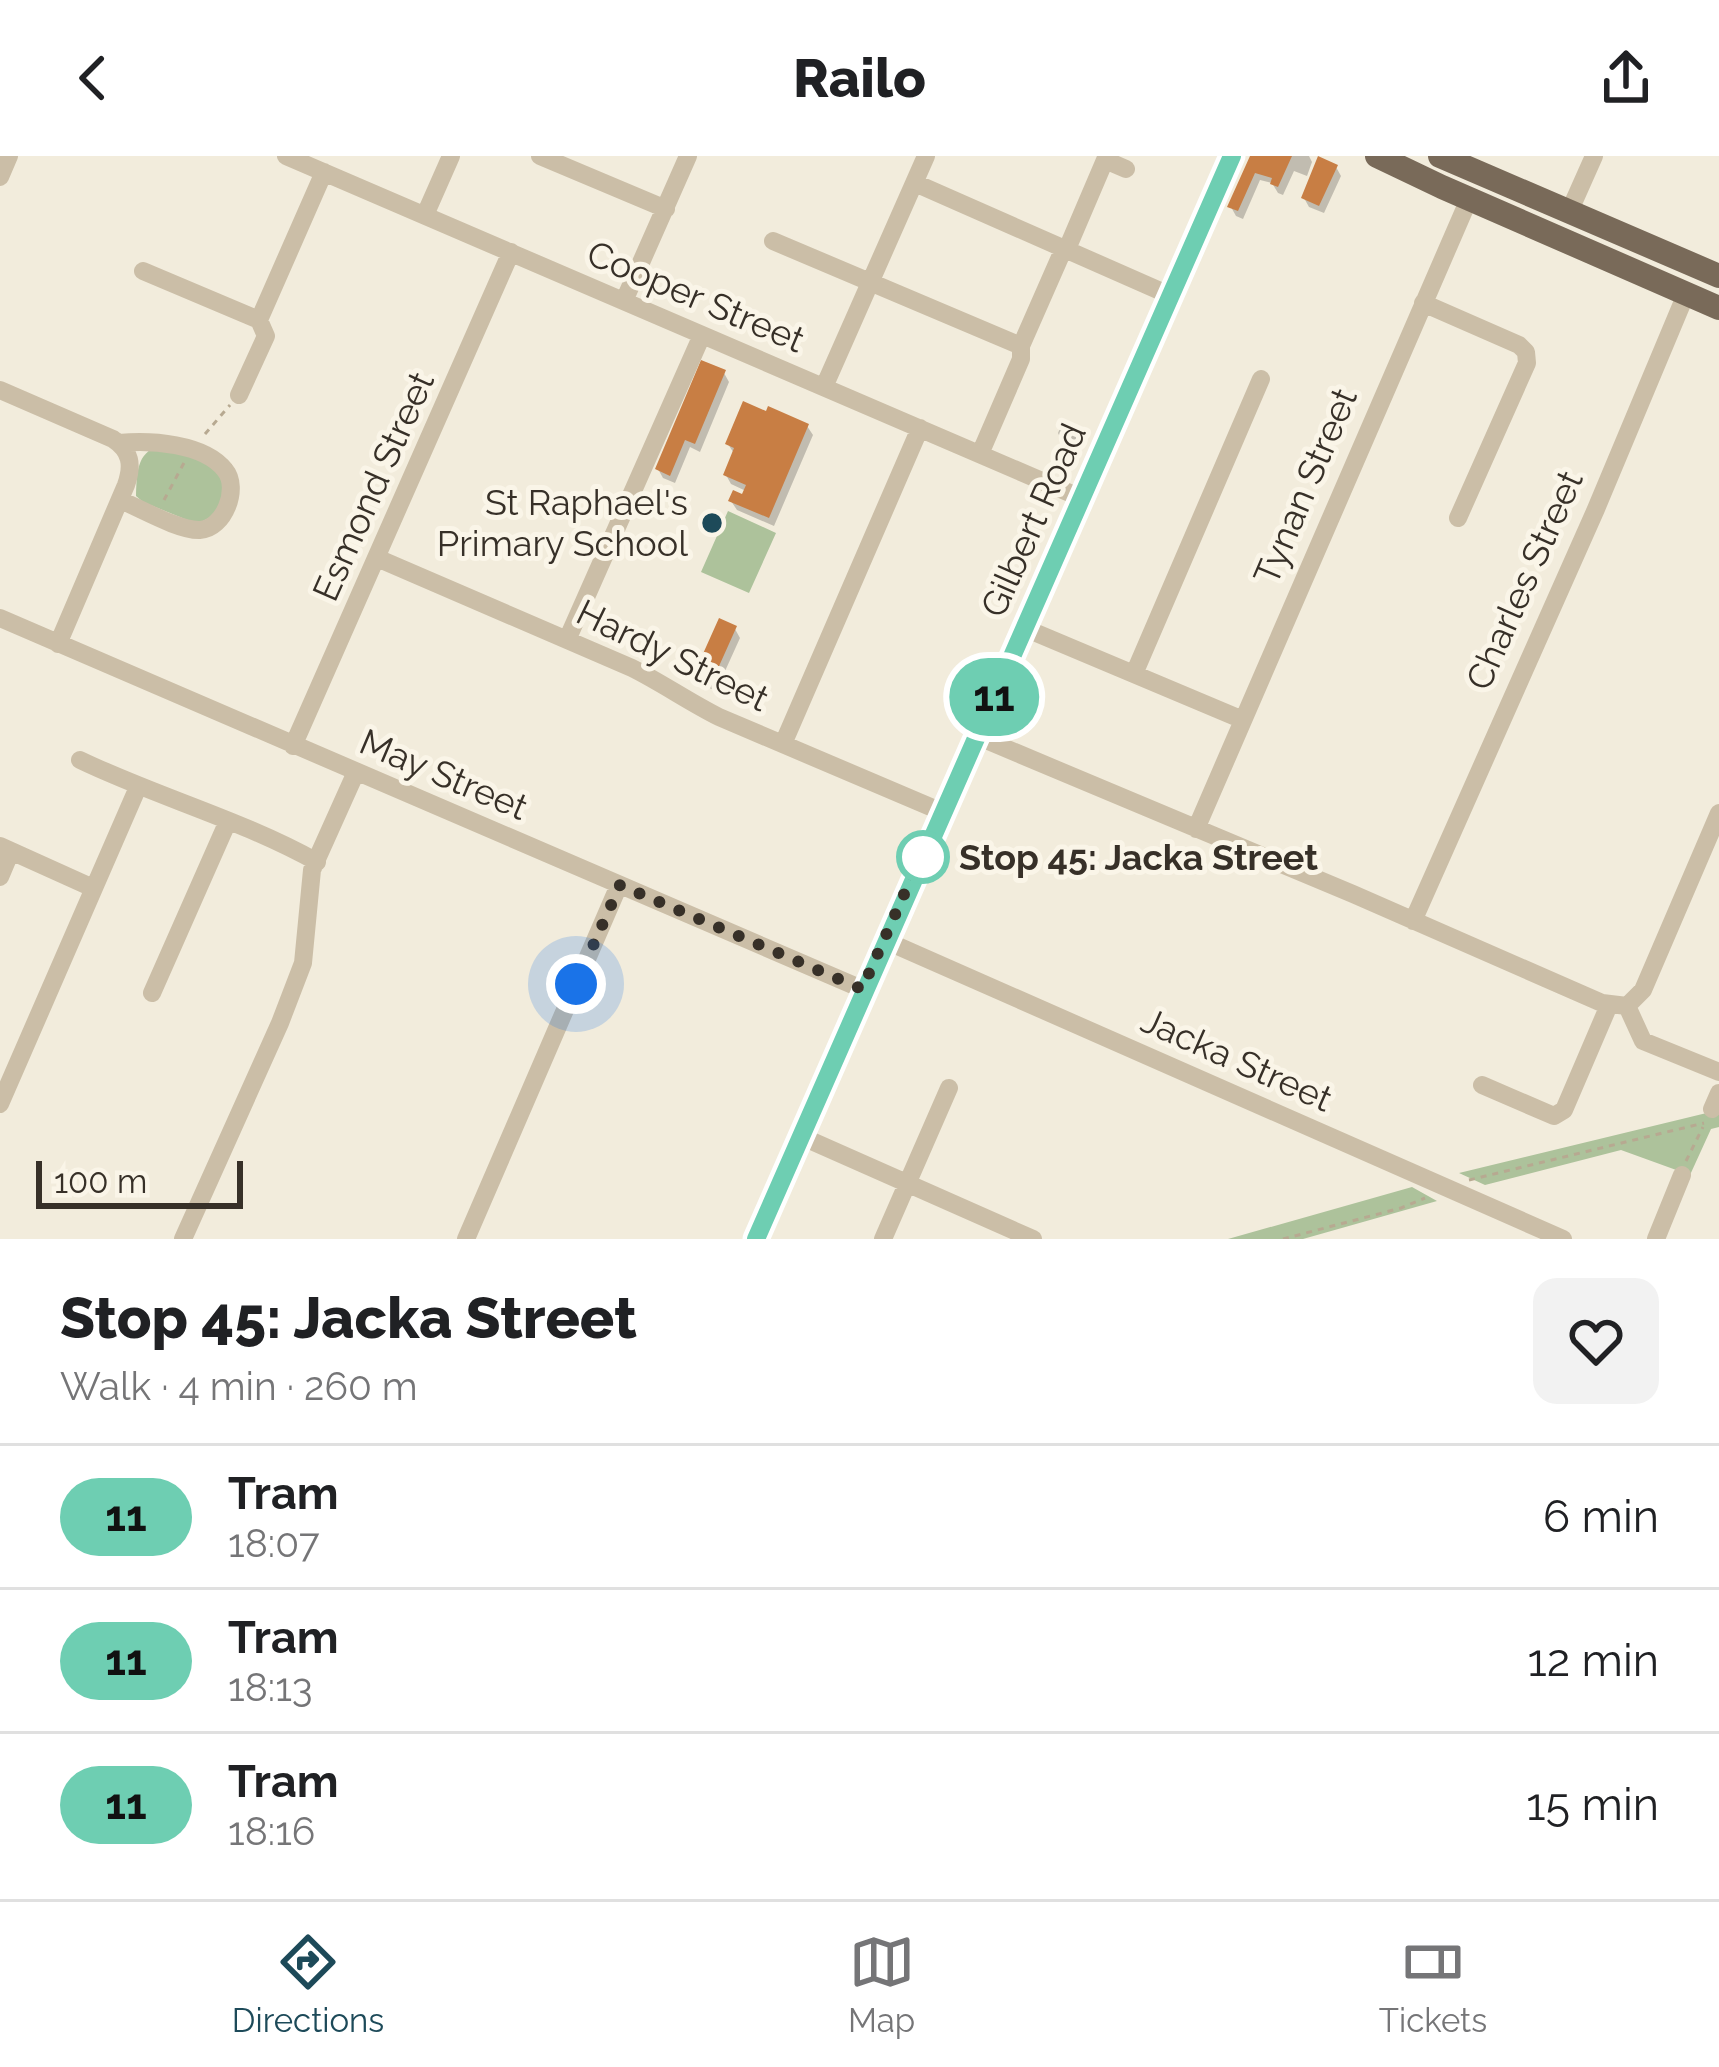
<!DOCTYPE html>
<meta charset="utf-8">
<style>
:root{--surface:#fff;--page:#f2f2f2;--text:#202124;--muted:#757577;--line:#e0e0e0;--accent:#1d4a59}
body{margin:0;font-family:Raleway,sans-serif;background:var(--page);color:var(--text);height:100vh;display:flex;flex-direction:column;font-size:45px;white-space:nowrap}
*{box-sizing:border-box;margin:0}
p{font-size:39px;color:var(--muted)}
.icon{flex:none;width:66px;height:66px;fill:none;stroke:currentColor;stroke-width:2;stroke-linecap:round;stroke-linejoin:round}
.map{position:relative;height:1083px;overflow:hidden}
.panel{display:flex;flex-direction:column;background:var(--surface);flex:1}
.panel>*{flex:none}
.badge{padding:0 24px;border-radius:39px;font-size:42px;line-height:78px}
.scale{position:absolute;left:36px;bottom:30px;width:207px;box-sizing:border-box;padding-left:12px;border:6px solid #373028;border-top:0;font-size:33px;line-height:42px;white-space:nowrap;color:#373028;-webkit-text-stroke:9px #faf5e8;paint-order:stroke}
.you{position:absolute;width:60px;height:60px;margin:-30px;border:9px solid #fff;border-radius:50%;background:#1a73e8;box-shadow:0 0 0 18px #1a73e833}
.map>.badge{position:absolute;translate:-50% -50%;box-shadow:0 0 0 6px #fff}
.round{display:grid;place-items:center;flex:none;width:126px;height:126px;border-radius:24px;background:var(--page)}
.overview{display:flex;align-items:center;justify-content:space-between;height:204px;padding:0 60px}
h1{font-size:57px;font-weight:800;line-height:90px}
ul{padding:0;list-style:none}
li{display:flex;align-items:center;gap:36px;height:144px;padding:0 60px;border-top:3px solid var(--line)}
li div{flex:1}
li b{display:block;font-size:45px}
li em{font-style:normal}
li .badge{min-width:132px;font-weight:700;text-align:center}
header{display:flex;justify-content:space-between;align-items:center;height:156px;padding:0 60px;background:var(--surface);font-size:54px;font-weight:800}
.dock{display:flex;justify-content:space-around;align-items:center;height:168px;border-top:3px solid var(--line);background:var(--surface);font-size:33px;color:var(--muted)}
.dock a{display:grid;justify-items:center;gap:6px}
.dock .selected{color:var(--accent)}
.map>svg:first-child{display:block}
</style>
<header><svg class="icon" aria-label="back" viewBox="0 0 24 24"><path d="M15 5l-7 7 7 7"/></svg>Railo<svg class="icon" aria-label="share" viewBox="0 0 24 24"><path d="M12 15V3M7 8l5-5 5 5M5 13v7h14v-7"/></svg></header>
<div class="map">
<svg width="1719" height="1083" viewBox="0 0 1719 1083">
<rect width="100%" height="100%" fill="#f2ecdc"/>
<!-- green -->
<path fill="#adc29b" d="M159,290C178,297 219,305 223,329C225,337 220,349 217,358L197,368L143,346L136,340C137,318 136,297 159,290Z
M728,355L776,377L749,437L701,416Z
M1719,954V971L1711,973L1690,1019L1621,994L1485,1029L1459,1017Z
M1412,1031L1437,1045L1303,1083H1228Z"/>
<!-- shadow -->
<path fill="#0003" d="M1253,0H1309L1312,6L1307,20L1294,15L1283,39L1278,37L1272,27L1260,24L1243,63L1236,60L1231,51Z
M1336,11L1341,20L1324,57L1309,51L1304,42Z
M724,217L729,226L700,296L690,291L675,327L663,322L658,313Z
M807,270L813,279L774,370L737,354L731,345L743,341L746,335L731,328L726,319L735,299L728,288Z
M1061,270L1082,278L1085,284L1082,291L1061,283L1058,277Z
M735,473L740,482L716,535L683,520L678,511L703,504Z"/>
<!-- building -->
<path fill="#c87e44" d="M1250,0H1292L1278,31L1270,28L1272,22L1255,17L1238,55L1227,51Z
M1318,0L1338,9L1319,50L1301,42Z
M701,204L726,214L695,288L685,284L670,320L655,313Z
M743,245L766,255L768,250L809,268L769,362L728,345L733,334L742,338L746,329L723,319L734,292L725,288Z
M719,462L737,470L711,528L675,511L684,492L702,500Z"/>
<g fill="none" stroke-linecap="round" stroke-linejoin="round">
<!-- path -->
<path stroke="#b7a991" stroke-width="3" stroke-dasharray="6 6" stroke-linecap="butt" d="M205,278L230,249
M164,344L185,305
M1686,1005L1703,971
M1469,1024L1704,967
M1283,1083L1401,1052L1425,1042"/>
<!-- minor -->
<path stroke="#cbbea7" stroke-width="18" d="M286,0L1079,341
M540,0L666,53
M0,21L9,0
M915,27L1167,138
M1570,54L1594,0
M425,59L451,0
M773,85L1021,190
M1067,93L1105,4L1126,13
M143,115L259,164L324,16
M624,145L688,0
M1423,147L1519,189L1526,196L1527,207L1458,362
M824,231L926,0
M0,234L113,283C131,295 133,309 126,329L58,488
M239,239L266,180L259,164
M119,287C150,284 204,287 225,314C240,332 224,373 200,374C179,375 140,352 120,344
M980,298L1021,203V190L1064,92
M377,402L632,512C662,527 689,546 719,561L940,655
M0,462L862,833
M1022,471L1243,564
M567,484L702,179
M1134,518L1261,223
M974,579L1353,738L1602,847L1627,850
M783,588L920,272
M293,590L511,96
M80,604C157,641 242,664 317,706
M1196,673L1469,43
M0,690L93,732
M0,721L11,695
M1413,765L1596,353L1686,138
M884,784L1563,1083
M152,837L228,665
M1627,850L1643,834L1719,657
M1627,850L1643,885L1719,916
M1482,929L1554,960L1564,954L1609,849
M0,948L138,631
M1712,953L1719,937
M798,979L1033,1083
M183,1083L280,867L303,807L312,714L356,616
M466,1083L619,729
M752,1083L1228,0
M883,1083L949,932
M1656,1083L1682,1019"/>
<!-- major -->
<path stroke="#796a59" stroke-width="24" d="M1377,0L1442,31L1719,152
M1440,0L1719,120"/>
<!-- tram -->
<path stroke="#373028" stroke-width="3" d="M749,1083L1224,0"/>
</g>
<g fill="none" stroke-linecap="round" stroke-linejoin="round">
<defs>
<path id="line" d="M756,1083L1232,0"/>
</defs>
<!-- line casing -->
<use href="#line" stroke="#fff" stroke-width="27"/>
<!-- line -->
<use href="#line" stroke="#6eceb2" stroke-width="18"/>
<!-- walk -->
<path stroke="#373028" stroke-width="12" stroke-dasharray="0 21.6" d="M576,828L620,729L862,833L925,691L923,701"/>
</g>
<!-- markers -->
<circle fill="#1d4a59" stroke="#faf5e8" stroke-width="4.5" cx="712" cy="367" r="12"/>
<circle fill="#fff" stroke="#6eceb2" stroke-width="6" cx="923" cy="701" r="24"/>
<g text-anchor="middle" stroke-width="10" stroke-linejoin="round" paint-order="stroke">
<!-- street labels -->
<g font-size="36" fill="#373028" stroke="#faf5e8">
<text transform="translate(696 140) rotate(23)" y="13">Cooper Street</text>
<text transform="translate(373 330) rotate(-66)" y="13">Esmond Street</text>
<text transform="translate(1305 330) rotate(-67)" y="13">Tynan Street</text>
<text transform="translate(1033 364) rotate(-66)" y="13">Gilbert Road</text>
<text transform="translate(1524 424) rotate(-66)" y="13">Charles Street</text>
<text transform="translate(673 499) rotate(26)" y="13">Hardy Street</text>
<text transform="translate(444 618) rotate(23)" y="13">May Street</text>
<text transform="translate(1237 903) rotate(24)" y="13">Jacka Street</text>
</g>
<!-- poi labels -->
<g font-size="36" fill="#373028" stroke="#faf5e8" text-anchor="end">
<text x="688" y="359">St Raphael's<tspan x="688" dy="41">Primary School</tspan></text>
</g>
<!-- stop labels -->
<g font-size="36" font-weight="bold" fill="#373028" stroke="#faf5e8" text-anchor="start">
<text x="959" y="714">Stop 45: Jacka Street</text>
</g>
</g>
</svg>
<div class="scale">100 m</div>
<div class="you" style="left:576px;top:828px"></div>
<b class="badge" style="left:994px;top:541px;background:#6eceb2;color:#111">11</b>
</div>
<section class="panel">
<div class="overview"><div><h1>Stop 45: Jacka Street</h1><p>Walk · 4 min · 260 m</p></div><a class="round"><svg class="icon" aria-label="heart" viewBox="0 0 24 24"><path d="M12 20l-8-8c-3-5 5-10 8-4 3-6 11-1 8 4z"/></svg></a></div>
<ul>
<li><span class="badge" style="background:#6eceb2;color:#111">11</span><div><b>Tram</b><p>18:07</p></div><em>6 min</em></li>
<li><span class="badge" style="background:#6eceb2;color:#111">11</span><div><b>Tram</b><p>18:13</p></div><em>12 min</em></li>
<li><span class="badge" style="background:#6eceb2;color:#111">11</span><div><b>Tram</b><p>18:16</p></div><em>15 min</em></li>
</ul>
</section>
<nav class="dock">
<a class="selected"><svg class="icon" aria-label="directions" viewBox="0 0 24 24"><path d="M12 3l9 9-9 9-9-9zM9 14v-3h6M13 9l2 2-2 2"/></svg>Directions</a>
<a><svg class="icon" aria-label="map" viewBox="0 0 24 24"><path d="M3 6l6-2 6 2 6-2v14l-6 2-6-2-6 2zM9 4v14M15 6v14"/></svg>Map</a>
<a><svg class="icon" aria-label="tickets" viewBox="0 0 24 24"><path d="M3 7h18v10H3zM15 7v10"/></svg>Tickets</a>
</nav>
